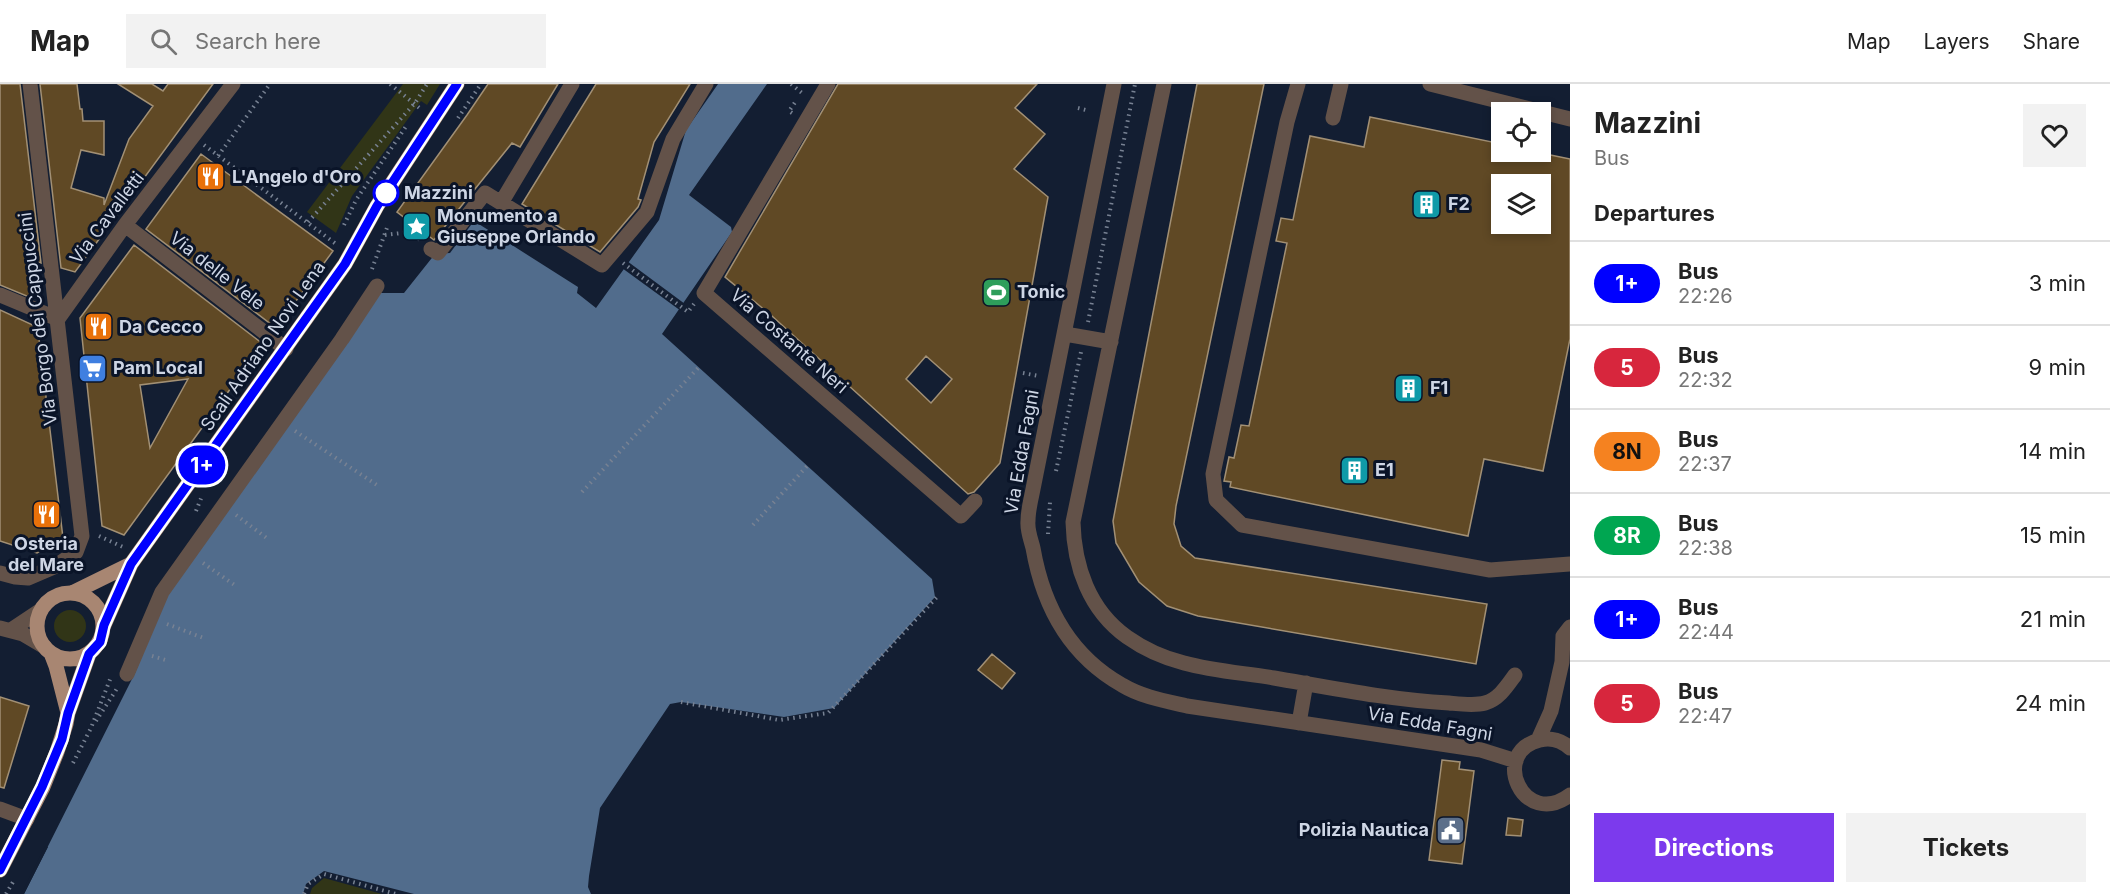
<!DOCTYPE html>
<style>
:root{--surface:#fff;--page:#f2f2f2;--text:#222;--muted:#767676;--line:#e0e0e0;--accent:#7c3aed}
body{margin:0;font-family:Inter,sans-serif;background:var(--page);color:var(--text);height:100vh;display:flex;flex-direction:column;font-size:22px;white-space:nowrap}
*{box-sizing:border-box;margin:0}
p{font-size:20px;color:var(--muted)}
.icon{flex:none;width:33px;height:33px;fill:none;stroke:currentColor;stroke-width:2;stroke-linecap:round;stroke-linejoin:round}
.map{position:relative;flex:1;overflow:hidden}
.drawer{display:flex;flex-direction:column;background:var(--surface);width:540px}
.drawer>*{flex:none}
.badge{padding:0 12px;border-radius:20px;font-size:21px;line-height:39px}
.fabs{position:absolute;left:1491px;top:18px;display:grid;gap:12px}
.fabs a{display:grid;place-items:center;width:60px;height:60px;border-radius:0px;background:var(--surface);box-shadow:0 3px 9px #0003;font-size:30px}
.map>.badge{position:absolute;translate:-50% -50%;box-shadow:0 0 0 3px #fff}
h2{padding:0 24px;font-size:22px;line-height:54px}
.round{display:grid;place-items:center;flex:none;width:63px;height:63px;border-radius:0px;background:var(--page)}
.headline{display:flex;align-items:center;justify-content:space-between;height:102px;padding:0 24px}
h1{font-size:28px;font-weight:700;line-height:45px}
.primary-button{display:flex;gap:12px;margin-top:auto;padding:12px 24px}
.primary-button a{flex:1;height:69px;border-radius:0px;background:var(--accent);color:#fff;font-size:24px;font-weight:700;line-height:69px;text-align:center}
.primary-button a+a{background:var(--page);color:var(--text)}
ul{padding:0;list-style:none}
li{display:flex;align-items:center;gap:18px;height:84px;padding:0 24px;border-top:2px solid var(--line)}
li div{flex:1}
li b{display:block;font-size:22px}
li em{font-style:normal}
li .badge{min-width:66px;font-weight:700;text-align:center}
header{display:flex;align-items:center;gap:36px;box-sizing:border-box;height:84px;padding:0 30px;background:var(--surface);border-bottom:2px solid var(--line)}
header strong{font-size:28px}
nav{display:flex;gap:33px;margin-inline-start:auto;font-size:21px}
.search{width:420px;height:54px;background:var(--page);display:flex;align-items:center;gap:15px;box-sizing:border-box;padding:0 21px;border-radius:0px;color:var(--muted);font-size:22px}
main{display:flex;flex:1;min-height:0}
.map>svg:first-child{display:block}
</style>
<header>
<strong>Map</strong>
<div class="search"><svg class="icon" aria-label="search" viewBox="0 0 24 24"><circle cx="10" cy="10" r="6"/><path d="M15 15l6 6"/></svg>Search here</div>
<nav><a>Map</a><a>Layers</a><a>Share</a></nav>
</header>
<main>
<div class="map">
<svg width="1570" height="810" viewBox="0 0 1570 810">
<rect width="100%" height="100%" fill="#131e32"/>
<!-- green -->
<path fill="#313517" d="M403,0H440L427,21L421,17L352,112L336,149L307,128Z
M54 542a16 16 0 1 1 32 0a16 16 0 1 1-32 0Z
M324,794L382,810H310L312,804Z"/>
<!-- water -->
<path fill="#516c8c" d="M718,0H767L689,111L731,143L732,148L662,250L932,495L935,513L834,624L784,633L681,618L670,620L600,724L589,792L588,803L591,810H414L324,787L306,800L303,810H24L135,589L170,503L375,209H404L435,170L450,169L474,137L578,203L577,209L596,224L659,136L686,46Z"/>
<!-- pier -->
<path fill="#131e32" d="M627,177L685,220L681,227L622,184Z
M45,762L48,763L24,810H21Z"/>
<!-- building -->
<path fill="#604925" stroke="#a29075" stroke-width="1.5" fill-rule="evenodd" d="M0,0H20L41,179L35,177L40,209L29,213L0,201Z
M40,0H77L80,25H82L83,37H104V71L81,66L71,104L104,114V121L129,55L153,22L118,0H152L163,7L168,0H213L75,188L61,184Z
M488,0H558L520,63L512,59L434,156L397,128L467,31Z
M596,0H690L654,58L638,115L641,116L638,123L600,168L522,120Z
M838,0H1037L1015,24L1045,50L1014,85L1048,113L1000,379L974,408L968,410L772,232L725,193ZM926,272L952,295L931,319L906,295Z
M1197,0H1264L1176,422L1174,440L1181,462L1195,474L1487,520L1476,580L1198,532L1167,522L1139,498L1116,459L1113,437Z
M1370,33L1502,60V68H1536L1570,75V255L1543,387L1484,375L1468,452L1230,403L1231,398L1224,397L1229,373L1234,374L1241,341L1249,342L1287,159L1276,157L1281,134L1293,136L1310,52L1364,63ZM1502,100H1540V140H1502Z
M201,70L333,167L276,244L146,145Z
M134,161L263,260L124,451L102,442L80,234ZM188,295L150,364L140,301Z
M0,226L35,242L38,246L63,454L37,469L0,457Z
M992,570L1015,589L1002,605L978,586Z
M0,613L29,622L4,704L0,703Z
M1442,676L1460,678L1459,685L1474,687L1462,780L1429,776Z
M1508,734L1523,736L1521,752L1506,751Z"/>
<g fill="none" stroke-linecap="round" stroke-linejoin="round">
<!-- path -->
<path stroke="#788293" stroke-width="4" stroke-dasharray="1.5 4.5" stroke-linecap="butt" d="M390,0L422,26
M791,0L802,9L800,11
M1078,24L1086,26
M792,29L789,27L796,17
M458,34L481,0
M204,61L336,160L337,159
M218,72L270,0
M308,138L415,19L427,0
M344,141L356,116L407,41
M385,151L410,148L420,156
M623,179L688,228L694,220
M372,185L388,141
M1088,238L1135,0
M764,240L772,232
M1023,289L1039,292
M295,347L377,401
M1056,387L1081,268
M582,408L699,283
M196,427L202,412
M236,431L268,455
M753,441L808,381
M1048,450L1050,418
M99,452L123,463
M203,479L236,502
M167,540L206,555
M152,572L169,577
M681,618L779,636L828,629L937,513
M96,637L118,603
M73,679L91,644L111,593
M6,810L13,798
M304,810L308,800L324,790L396,810"/>
<!-- minor -->
<path stroke="#635249" stroke-width="15" d="M828,0L704,209L961,432L975,417
M1114,0L1032,410C1030,419 1028,428 1028,437C1027,446 1031,456 1033,464C1043,522 1069,571 1122,601C1142,613 1165,617 1187,622L1481,666L1516,677
M1164,0L1073,438C1074,482 1089,526 1127,553C1144,565 1164,574 1184,579C1213,587 1244,589 1274,594C1332,604 1391,616 1449,619C1460,620 1475,622 1485,619C1499,615 1507,602 1515,591
M1298,0L1287,38L1213,390L1216,416L1242,441L1490,486L1570,480
M1430,0L1570,35
M1333,34L1341,0
M501,119L572,0
M125,141L286,265
M431,165L438,169L485,109L602,181L647,128L673,55L706,0
M0,211L58,235
M58,235L125,141L233,0
M1065,250L1111,258
M0,489L15,493L28,494L56,482L76,468L82,452L30,0
M0,544L23,550L45,563
M11,546L41,526
M127,590L162,508L342,255L377,202
M1299,639L1306,599
M1538,656L1551,627L1562,578L1563,552L1570,543
M1570,664C1562,657 1551,653 1540,656C1489,668 1523,746 1570,711
M0,725L27,735"/>
<!-- major -->
<path stroke="#a88672" stroke-width="15" d="M37 542a33 33 0 1 1 66 0a33 33 0 1 1-66 0Z
M72,509L131,480
M104,541L131,480L345,180L377,122L457,0
M51,569L56,582L68,629
M0,786L43,703L57,668L66,640L68,629L89,570"/>
</g>
<g fill="none" stroke-linecap="round" stroke-linejoin="round">
<defs>
<path id="line" d="M0,786L42,703L62,655L68,629L89,570L100,558L104,541L131,480L345,180L377,122L457,0"/>
</defs>
<!-- line casing -->
<use href="#line" stroke="#fff" stroke-width="14"/>
<!-- line -->
<use href="#line" stroke="#00f" stroke-width="9"/>
</g>
<!-- icons -->
<defs>
<symbol id="restaurant-square" viewBox="-11 -11 22 22"><rect x="-9" y="-9" width="18" height="18" rx="4" fill="#e8710a" stroke="#0a1428"/><path d="M-5-6h1v4h1v-4h1v4h1v-4h1v5L-1.5 .5V6h-2V.5L-5-1ZM5-6V6H3V1.5H1.5Q1.5-4 5-6Z" fill="#fff"/></symbol>
<symbol id="building-square" viewBox="-11 -11 22 22"><rect x="-9" y="-9" width="18" height="18" rx="4" fill="#0f9aa8" stroke="#0a1428"/><path d="M-4-6H4V6H1V3H-1V6H-4ZM-2.5-4.3h1.7v1.8h-1.7ZM.8-4.3h1.7v1.8H.8ZM-2.5-1h1.7V.8h-1.7ZM.8-1h1.7V.8H.8Z" fill="#fff"/></symbol>
<symbol id="sight-square" viewBox="-11 -11 22 22"><rect x="-9" y="-9" width="18" height="18" rx="4" fill="#0f9aa8" stroke="#0a1428"/><path d="M0-6L1.8-2.2L6-1.7L2.9 1.2L3.7 5.4L0 3.3L-3.7 5.4L-2.9 1.2L-6-1.7L-1.8-2.2Z" fill="#fff"/></symbol>
<symbol id="stadium-square" viewBox="-11 -11 22 22"><rect x="-9" y="-9" width="18" height="18" rx="4" fill="#2e9e5b" stroke="#0a1428"/><path d="M0-5a6.5 5 0 1 0 0 10a6.5 5 0 1 0 0-10ZM-3.5-1.8h7v3.6h-7Z" fill="#fff"/></symbol>
<symbol id="supermarket-square" viewBox="-11 -11 22 22"><rect x="-9" y="-9" width="18" height="18" rx="4" fill="#3f7fe0" stroke="#0a1428"/><path d="M-6-5.5h2.5l.6 2H6L4.5 2H-2.5L-4.4-4H-6ZM-1.5 3.2a1.3 1.3 0 1 0 .1 0ZM3 3.2a1.3 1.3 0 1 0 .1 0Z" fill="#fff"/></symbol>
<symbol id="civic-square" viewBox="-11 -11 22 22"><rect x="-9" y="-9" width="18" height="18" rx="4" fill="#5c6f8a" stroke="#0a1428"/><path d="M-.6-6.5H3V-4.5H.6V-3L4-1V1h2V6H-6V1h2V-1L-.6-3ZM-1.2 2.5V6h2.4V2.5Z" fill="#fff"/></symbol>
</defs>
<g fill-rule="evenodd">
<use href="#restaurant-square" x="194" y="76" width="33" height="33"/>
<use href="#building-square" x="1410" y="104" width="33" height="33"/>
<use href="#sight-square" x="400" y="126" width="33" height="33"/>
<use href="#stadium-square" x="980" y="192" width="33" height="33"/>
<use href="#restaurant-square" x="82" y="226" width="33" height="33"/>
<use href="#supermarket-square" x="76" y="268" width="33" height="33"/>
<use href="#building-square" x="1392" y="288" width="33" height="33"/>
<use href="#building-square" x="1338" y="370" width="33" height="33"/>
<use href="#restaurant-square" x="30" y="414" width="33" height="33"/>
<use href="#civic-square" x="1434" y="730" width="33" height="33"/>
</g>
<!-- markers -->
<circle fill="#fff" stroke="#00f" stroke-width="3" cx="386" cy="109" r="12"/>
<g text-anchor="middle" stroke-width="6" stroke-linejoin="round" paint-order="stroke">
<!-- poi labels -->
<g font-size="18" font-weight="bold" fill="#ced6e5" stroke="#0a1428" text-anchor="start">
<text x="232" y="99">L'Angelo d'Oro</text>
<text x="1448" y="126">F2</text>
<text x="437" y="138">Monumento a<tspan x="437" dy="21">Giuseppe Orlando</tspan></text>
<text x="1017" y="214">Tonic</text>
<text x="119" y="249">Da Cecco</text>
<text x="113" y="290">Pam Local</text>
<text x="1430" y="310">F1</text>
<text x="1375" y="392">E1</text>
<text x="46" y="466" text-anchor="middle">Osteria<tspan x="46" dy="21">del Mare</tspan></text>
<text x="1429" y="752" text-anchor="end">Polizia Nautica</text>
</g>
<!-- stop labels -->
<g font-size="18" font-weight="bold" fill="#ced6e5" stroke="#0a1428" text-anchor="start">
<text x="404" y="115">Mazzini</text>
</g>
<!-- street labels -->
<g font-size="18" fill="#ced6e5" stroke="#0a1428">
<text transform="translate(107 134) rotate(-53)" y="6">Via Cavalletti</text>
<text transform="translate(217 187) rotate(38)" y="6">Via delle Vele</text>
<text transform="translate(38 235) rotate(-97)" y="6">Via Borgo dei Cappuccini</text>
<text transform="translate(789 257) rotate(41)" y="6">Via Costante Neri</text>
<text transform="translate(263 262) rotate(-55)" y="6">Scali Adriano Novi Lena</text>
<text transform="translate(1022 368) rotate(-80)" y="6">Via Edda Fagni</text>
<text transform="translate(1430 640) rotate(10)" y="6">Via Edda Fagni</text>
</g>
</g>
</svg>
<div class="fabs">
<a><svg class="icon" aria-label="locate" viewBox="0 0 24 24"><circle cx="12" cy="12" r="6"/><path d="M12 2v4M12 18v4M2 12h4M18 12h4"/></svg></a>
<a><svg class="icon" aria-label="layers" viewBox="0 0 24 24"><path d="M12 4l9 5-9 5-9-5zM3 14l9 5 9-5"/></svg></a>
</div>
<b class="badge" style="left:202px;top:381px;background:#00f;color:#fff">1+</b>
</div>
<section class="drawer">
<div class="headline"><div><h1>Mazzini</h1><p>Bus</p></div><a class="round"><svg class="icon" aria-label="heart" viewBox="0 0 24 24"><path d="M12 20l-8-8c-3-5 5-10 8-4 3-6 11-1 8 4z"/></svg></a></div>
<h2>Departures</h2>
<ul>
<li><span class="badge" style="background:#00f;color:#fff">1+</span><div><b>Bus</b><p>22:26</p></div><em>3 min</em></li>
<li><span class="badge" style="background:#d7263d;color:#fff">5</span><div><b>Bus</b><p>22:32</p></div><em>9 min</em></li>
<li><span class="badge" style="background:#f58220;color:#111">8N</span><div><b>Bus</b><p>22:37</p></div><em>14 min</em></li>
<li><span class="badge" style="background:#00a651;color:#fff">8R</span><div><b>Bus</b><p>22:38</p></div><em>15 min</em></li>
<li><span class="badge" style="background:#00f;color:#fff">1+</span><div><b>Bus</b><p>22:44</p></div><em>21 min</em></li>
<li><span class="badge" style="background:#d7263d;color:#fff">5</span><div><b>Bus</b><p>22:47</p></div><em>24 min</em></li>
</ul>
<div class="primary-button"><a>Directions</a><a>Tickets</a></div>
</section>
</main>
